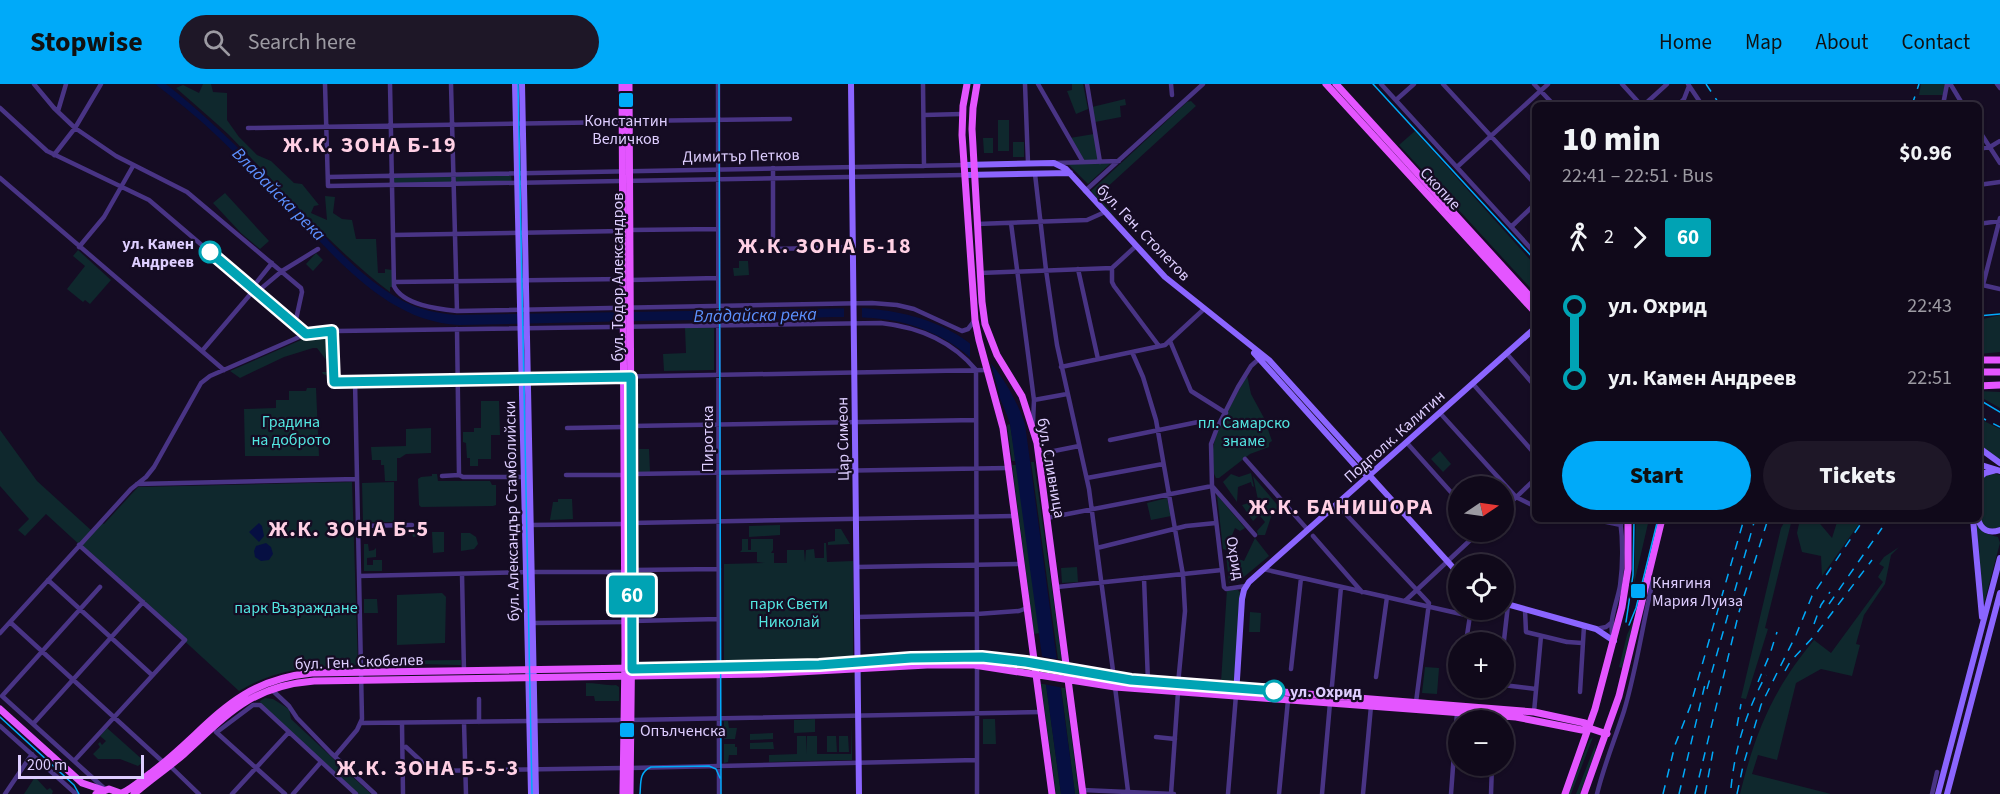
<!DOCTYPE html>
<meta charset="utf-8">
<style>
:root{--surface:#10091a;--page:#1e1727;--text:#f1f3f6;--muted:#9c9aa2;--line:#302a39;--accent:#00aaf9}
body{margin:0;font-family:"Source Sans 3",sans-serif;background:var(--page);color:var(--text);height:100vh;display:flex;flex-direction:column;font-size:22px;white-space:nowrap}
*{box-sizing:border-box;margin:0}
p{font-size:20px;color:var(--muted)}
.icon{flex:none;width:33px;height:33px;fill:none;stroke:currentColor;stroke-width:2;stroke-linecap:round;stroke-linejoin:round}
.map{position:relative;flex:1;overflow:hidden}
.sheet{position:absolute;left:1532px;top:18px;width:450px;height:420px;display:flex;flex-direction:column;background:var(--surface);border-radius:9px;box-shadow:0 2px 4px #0004,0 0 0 2px var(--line)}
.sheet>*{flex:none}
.badge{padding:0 12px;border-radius:4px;font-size:21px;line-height:39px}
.needle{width:39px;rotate:77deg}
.controls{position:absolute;left:1448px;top:392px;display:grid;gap:12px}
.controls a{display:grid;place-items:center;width:66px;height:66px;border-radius:50%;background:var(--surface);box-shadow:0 2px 4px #0004,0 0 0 2px var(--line);font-size:30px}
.scale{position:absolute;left:18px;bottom:15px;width:126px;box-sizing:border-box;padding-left:6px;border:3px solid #deceff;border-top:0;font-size:16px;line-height:21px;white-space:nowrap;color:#deceff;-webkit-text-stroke:4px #150c23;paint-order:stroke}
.map>.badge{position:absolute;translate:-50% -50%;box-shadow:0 0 0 3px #fff}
.legs{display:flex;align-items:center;gap:9px;height:66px;padding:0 30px;font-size:20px}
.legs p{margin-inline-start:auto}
.summary{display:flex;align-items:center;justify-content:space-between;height:102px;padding:0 30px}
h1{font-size:33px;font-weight:800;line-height:45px}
.button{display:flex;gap:12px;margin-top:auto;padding:12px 30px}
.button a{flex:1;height:69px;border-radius:36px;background:var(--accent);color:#111;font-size:24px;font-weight:800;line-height:69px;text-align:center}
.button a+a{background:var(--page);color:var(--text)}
ul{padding:0 30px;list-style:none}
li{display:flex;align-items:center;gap:21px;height:72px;font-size:22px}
li i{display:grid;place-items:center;width:9px;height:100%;margin:0 8px;background:currentColor}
li i::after{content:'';width:15px;height:15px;margin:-8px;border:4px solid;border-radius:50%;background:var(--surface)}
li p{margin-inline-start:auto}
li:first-child i{background:linear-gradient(#0000 50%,currentColor 0)}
li:last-child i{background:linear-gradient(currentColor 50%,#0000 0)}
header{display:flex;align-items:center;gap:36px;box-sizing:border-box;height:84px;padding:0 30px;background:var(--accent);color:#111}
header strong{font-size:28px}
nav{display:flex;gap:33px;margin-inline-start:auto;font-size:21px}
.search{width:420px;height:54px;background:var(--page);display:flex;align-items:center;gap:15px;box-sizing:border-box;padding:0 21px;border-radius:33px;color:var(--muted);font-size:22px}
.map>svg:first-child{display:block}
</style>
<header>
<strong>Stopwise</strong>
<div class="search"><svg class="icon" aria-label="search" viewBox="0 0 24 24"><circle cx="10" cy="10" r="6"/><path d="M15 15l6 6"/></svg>Search here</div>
<nav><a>Home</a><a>Map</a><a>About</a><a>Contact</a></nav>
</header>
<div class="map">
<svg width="2000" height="710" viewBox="0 0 2000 710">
<rect width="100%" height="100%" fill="#150c23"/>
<!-- green -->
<path fill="#0f282d" d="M203,0H211L213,8L227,9V36L239,53L257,71L271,77L294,99L302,100L319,121L314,122L311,129L327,136L325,112L335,113L333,129L342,135L352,136L356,155H376L378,189H385V185L392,186V203H390V208C329,162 281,104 228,50C211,34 193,19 176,4L183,1L199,9Z
M1072,0H1083L1088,25L1076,30L1067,7L1072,6Z
M1921,0H1945L1943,11H1919Z
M1125,15L1126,21L1120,22L1121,33L1095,38L1092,23Z
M1191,17L1196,22L1103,107L1107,112L1102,117L1119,138L1091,107L1187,18Z
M998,36H1009V67H998Z
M1415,47L1534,180V208L1399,61Z
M1094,50L1098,76H1084L1070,54Z
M983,54H993V69H984Z
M1013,58H1024V73H1013Z
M1111,79L1088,100L1068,80Z
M511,90L512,99L392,102V92Z
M225,109L269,157L260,165L241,149L213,119Z
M78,166L111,196L90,220L85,216L83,218L67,205L85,182L73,172Z
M316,169L323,176L313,187L306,180Z
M739,177H748L749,191L734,192L733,184H739Z
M2000,231V268L1979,270V236Z
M714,243V286L664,287L663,270L686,269L685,244Z
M318,253L329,255L331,288L328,292L323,290L322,288H328L327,277L317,264H313L284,273L240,294L230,287L301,256Z
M1247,291L1251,310L1264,334L1272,357L1269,359V363L1250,370L1219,394H1216C1209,382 1213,361 1217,347Z
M307,304H316L319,372H245L244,325L276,324V316H289V307H306Z
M1978,307L2000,308V324L1984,315Z
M481,317H499L500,351H491V375H478V382H470V374H467L466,359L463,358V348H474V344H481Z
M1978,334L2000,345V376L1979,360Z
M1010,340L1016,377H1012L1007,341Z
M431,344V369L406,370L400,374H397V397H385L384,381H381V376H372L371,363L406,362V345Z
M0,346L37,397L92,447L101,438L104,440L138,403L352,398L358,581C314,583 279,583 239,607L46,430L25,452L18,446L29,435L0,402Z
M639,365H649L650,388H639Z
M1440,367L1451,380L1443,388L1431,375Z
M1031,378H1034L1062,576L1058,575Z
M1012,381H1017L1040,549L1034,550Z
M1251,389L1254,403L1252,402L1251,398L1238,403L1237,418L1223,398L1231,390L1239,393Z
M1993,389L2000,391V443L1993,445L1985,443L1979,432L1978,398L1986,390Z
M432,390H437L438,397H490L492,401H496V421L493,422L421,423L419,421L418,395L421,393L432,392Z
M1253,392L1280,424L1273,427L1265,451H1258L1257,447L1265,438L1259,431L1253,437L1242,421L1258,416Z
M394,398V438H363L362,399Z
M1217,411L1245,444L1240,447L1235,444L1226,466L1223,465Z
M1167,414L1171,432L1151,436L1147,419Z
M558,415H572L573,435L550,436L553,418H558Z
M1636,435H1649L1634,500Z
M1786,435H1792L1765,544L1768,545L1746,615L1741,614L1781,444Z
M1800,435H1816L1832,454L1838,435H1849L1859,440L1822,492L1821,472L1802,468L1797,449Z
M1976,435C1979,448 1986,450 1998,453L2000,459L1983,523Z
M780,441V451L749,453V442Z
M395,444H419L418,452L413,453L412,449H404V452H395Z
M835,445H841L850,460L828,461V458L835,457Z
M432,448H444V468L433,469Z
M461,449H470L476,453L478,460L474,465L461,467Z
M1255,454L1269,472L1239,497L1229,499L1226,470L1244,477Z
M742,455H748V466H751V455H773V466L771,469H774V479H787V466H804L805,478L806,466L814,465L815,474H824V459H826L827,478L853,477V575L809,578L724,579V480L765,479L757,478V468H740L742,466Z
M364,460H368L369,467L374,466L376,464V473L367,474V481H373V476H382V487H364Z
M1899,463L1891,471L1885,500L1864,531L1856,560L1860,561L1852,592L1821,585L1796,599L1777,676L1758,671L1752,690L1831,710H1740C1755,649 1773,605 1814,556L1831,569L1883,498L1878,493L1884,483L1879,480L1884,473Z
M1077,483L1078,498L1062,499L1061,484Z
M1227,505L1238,506L1241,510L1236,595L1231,599L1221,598Z
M442,509L446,513L445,559L397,561V511Z
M364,515H377L378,529H364Z
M1250,528L1261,529L1260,548H1249Z
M1635,533L1622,584L1619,583L1627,551Z
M461,576V581H458L384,579L395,580L396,583H368L365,580H377V577Z
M1425,583L1439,584L1437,610L1422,609Z
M586,599C597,599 606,602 616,601L619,603V617H595L594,612H586Z
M1041,600H1046L1061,710H1056Z
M1061,603L1065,604L1079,710H1075Z
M265,614L273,615L289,625L291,635L371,710H359L261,621L260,617Z
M815,635V648L794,649V636Z
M983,635H995L996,660H983Z
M724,637H728L729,644H737L735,655H724Z
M852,640V676L769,678V671L797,670V652H806L807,670V652H817V670H851Z
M107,644L144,677L138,682L120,675H98L93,670L100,663L98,660L100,658L102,661L106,657L100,652Z
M773,649V655L750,656V650Z
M827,652H836L837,668H827Z
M839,652H848L849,668H839Z
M1593,653L1571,710H1568L1589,657Z
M773,658L774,665H750V659Z
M1596,659L1595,669L1580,710H1576Z
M724,660H735V663H737V671H729L728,678L724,679Z
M35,693L47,706L50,704L53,707L52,710H24Z"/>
<!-- water -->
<path fill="#060f42" d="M155,0H166C214,38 257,82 299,126C330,158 363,196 403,217C420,226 437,229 456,231L862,224C943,230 997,261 1025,340L1075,710H1061L1010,340C994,290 967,261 917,243C873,227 815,235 768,235C665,236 562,239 459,241C394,238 347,186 305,142C275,111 246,79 215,50C196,32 176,16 155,0Z
M259,439L262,442L264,452L259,458L249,448Z
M266,459L271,463L273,470L269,476L261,477L255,473L254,467L256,462Z"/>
<!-- pier -->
<path fill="#150c23" d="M844,222H862V236H844Z
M712,223L726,224V238H711Z
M970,256L994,276L991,280L1000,313L970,275Z
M1040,572L1061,576L1064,604L1043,600Z"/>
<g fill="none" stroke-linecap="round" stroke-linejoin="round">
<!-- street -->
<path stroke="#493485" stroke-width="4.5" d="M34,0L54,24L75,44L116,72L187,108L301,204L302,208L295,240
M325,0L328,102L965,91
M390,0L394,202C403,221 438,225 457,227L872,219L897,221L914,225L962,247L968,245L975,236
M451,0L457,227
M718,0L719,710
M923,0L924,82
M1025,0L1028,79
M1038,0L1083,78
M1087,0L1100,78
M1171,0L1172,11
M1381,0L1534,168
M1443,0L1534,99
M1534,0L1554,21
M1622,0L1641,21
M1688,0L1702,21
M1947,0L1951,1L1963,21
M1997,0L2000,4
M1396,16L1414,0
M1644,21L1667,0
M1678,21L1684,15L1689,2
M1943,21L1947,0
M0,24L47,67L149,116L306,250
M58,27L66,0
M924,31L962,30
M629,37L790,35
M248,44L622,38
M1978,45L2000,79
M1978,65L1990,63L2000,57
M54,71L75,44L101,0
M1055,79L1119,77
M1457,83L1548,0
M773,84V165L853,163
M1035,90L1046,186L1057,261L1089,405L1114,594
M328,93L964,81
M0,94L224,286
M1978,101L2000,98
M1085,107L1203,0
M1011,139L1034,316L1033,339
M977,140L1087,136L1105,128
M1978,140L2000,137
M1511,143L1534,121
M630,146L718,145
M393,151L623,147
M79,163L104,133L133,82
M1112,184V198L1114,202L1159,262
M1078,185L1098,275
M980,189L1112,184L1136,162
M630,196L718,194
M394,198L623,195
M1978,200L2000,205
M1983,201L2000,134
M252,204L272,179
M257,208L282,187L318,165
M457,245L459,391
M332,247L334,298L987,286
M1170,257L1191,307L1226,329
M202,267L254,206
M1132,268L1143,293L1156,336L1183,491L1185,527L1178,600
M1507,270L1534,301
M1061,283L1165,261L1204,225
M976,286L977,573
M1473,300L1534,369
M1034,316L1067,310
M1440,329L1516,413L1534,422
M631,342L976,336
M567,344L624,343
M1110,356L1198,338L1217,344
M1407,359L1458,416
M1039,370L1079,362
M1245,375L1308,446
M631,390L1009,384
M566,391H624
M442,392L459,391L463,393H526
M1087,394L1163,380
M137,400L357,395
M1342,426L1429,519L1416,618
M1503,426L1534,396
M1047,434L1212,402L1255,451
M1592,435L1621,441
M631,439L1015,432
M528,441L624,440
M358,442L412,441
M1313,452L1362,508
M1097,464L1186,442L1216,439
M857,483L1021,480
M1263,485L1470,532
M632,486L719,485
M462,490L464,588
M359,492L532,488H625
M1144,494L1148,598
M48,496L152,591
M1246,502L1226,505L1224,503L1212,402L1211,360L1217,344L1238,303L1251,282L1261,273
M1057,503L1222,486
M1406,516L1480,447
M1525,526L1526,548L1567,558
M857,533L977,530L1019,527L1027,524
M632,537L719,535
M10,538L164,679
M533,539L625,538
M1596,545L1606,543L1611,539
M0,549L131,405L146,393L154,383L201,299L210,292L306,250L337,247L881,239C918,243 952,257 976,286
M1613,554C1608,537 1617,519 1620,502C1623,480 1623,457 1620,435
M1466,558L1471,525
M1568,558L1582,559
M1503,565L1508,521
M1291,585L1301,494
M1376,593L1387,513
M1503,601L1536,605
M1115,603L1128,707
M272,606L289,622L297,634L331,669L375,710
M1580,608L1584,542
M2,612L100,503
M2,612L105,705
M1331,612L1341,503
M479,615V638
M1534,628L1541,552
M631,636L1041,628
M464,638L466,710
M361,639L624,636
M33,640L143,518
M402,640L403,710
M0,642L76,710
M216,648L285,710
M217,648L253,621H260L356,710
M1156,653L1175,655
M406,663L421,677L425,686L428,687L623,684
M335,672L357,646L362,635L355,297
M74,677L185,556L79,461
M170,682L199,710
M630,684L976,676
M1082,706L1174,710
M5,710L32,670
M232,710L289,648
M293,710L321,678
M977,710V581
M1171,710L1178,608
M1228,710L1236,611
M1279,710L1288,616
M1322,710L1330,619
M1363,710L1371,622
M1451,710L1457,629
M1491,710L1492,681
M1597,710C1604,681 1615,655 1624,627C1636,587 1642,545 1651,505L1650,494
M1932,710L1937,688"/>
<!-- secondary -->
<path stroke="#8b65ff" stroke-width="6" d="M515,0L531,710
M522,0L536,710
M851,0L859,710
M964,81L1054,79L1066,85L1165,193L1269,276L1365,382L1370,392L1458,489
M965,91L1070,89
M1254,269L1360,387L1370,392
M1978,363L2000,379
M1978,380L2000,387
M1978,395L1985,389L1996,386
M1973,435L1982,533
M1978,435C1981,446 1989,450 2000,446
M1503,519L1596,545L1614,557
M1236,611L1242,515L1244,506L1249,498L1534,245
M1938,710L2000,474
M1947,710L2000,509"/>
<!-- primary -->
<path stroke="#e455ff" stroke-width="7" d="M622,0L625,571L623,710
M629,0L632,537L630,710
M967,0L963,22L962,51L975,236L979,256L1003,344L1052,710
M977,0L973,24L972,45L982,218L985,240L997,271L1022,312L1037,359L1083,710
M1326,0L1534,227
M1336,0L1534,217
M1978,276H2000
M1978,288H2000
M1978,302L2000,301
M0,625L82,699L103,706
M122,709C133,704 142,695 152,688C210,644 232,597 312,589L763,582L982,573L1026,578L1131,596L1534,628L1585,639L1589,644L1607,650
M96,710L109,705L123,710
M134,710C150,696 168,684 184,670C228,630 251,602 314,597L761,590L927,581H974L1115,603L1516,633L1582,646L1589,644
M1565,710L1595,625L1622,523L1628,485V435
M1584,710L1619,612L1662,435"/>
<!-- tram -->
<path stroke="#00aaf9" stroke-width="1.5" d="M518,0L532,710
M719,0L721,710
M1373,0L1534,175
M1978,232L2000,230
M1978,315L2000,328
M1626,538L1633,491L1634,435
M1629,541L1636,524L1658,435
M0,633L74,701L79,710
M640,710C641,699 639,688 651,683L709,682L716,685L720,694"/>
<!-- rail -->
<path stroke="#00aaf9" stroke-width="1.5" stroke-dasharray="9 8" stroke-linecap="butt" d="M1706,0L1720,21
M1912,21L1919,0
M1978,332L2000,343
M1829,520L1882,444
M1814,540L1821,521L1830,508
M1785,587L1790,578L1816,550L1872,476
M1758,598L1770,570L1777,548
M1707,605L1755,435
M1737,642L1741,620
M1731,704C1735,663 1747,626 1766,591
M1663,710L1675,661L1690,623L1744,435
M1679,710L1706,596
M1695,710L1739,528L1768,435
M1705,710L1713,667
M1737,710L1743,682L1761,621L1796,551L1812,512L1862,438"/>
</g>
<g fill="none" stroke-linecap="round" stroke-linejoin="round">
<defs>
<path id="line-1" d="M210,168L306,250L332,247L334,298L631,293L632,585L819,581L911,574L982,573L1026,578L1131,596L1274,607"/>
</defs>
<!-- line-1 casing -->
<use href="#line-1" stroke="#fff" stroke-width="14"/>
<!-- line-1 -->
<use href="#line-1" stroke="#00a3b4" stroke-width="9"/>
</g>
<!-- markers -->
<g fill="#00aaf9" stroke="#150c23" stroke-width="2">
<rect x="618" y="8" width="16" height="16" rx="3"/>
<rect x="1630" y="499" width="16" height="16" rx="3"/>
<rect x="619" y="638" width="16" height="16" rx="3"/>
</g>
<g fill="#fff" stroke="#00a3b4" stroke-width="3">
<circle cx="210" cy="168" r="10"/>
<circle cx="1274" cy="607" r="10"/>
</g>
<g text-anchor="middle" stroke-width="4.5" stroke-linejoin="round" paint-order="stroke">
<!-- poi labels -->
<g font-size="16" fill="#deceff" stroke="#150c23" text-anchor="start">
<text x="626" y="42" text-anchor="middle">Константин<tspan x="626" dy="18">Величков</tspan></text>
<text x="1652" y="504">Княгиня<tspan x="1652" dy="18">Мария Луиза</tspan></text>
<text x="640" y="652">Опълченска</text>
</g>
<!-- street labels -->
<g font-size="16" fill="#deceff" stroke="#150c23">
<text transform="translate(741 71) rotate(-1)" y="6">Димитър Петков</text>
<text transform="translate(1441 104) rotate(47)" y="6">Скопие</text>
<text transform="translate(1144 148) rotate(46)" y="6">бул. Ген. Столетов</text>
<text transform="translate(617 193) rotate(-90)" y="6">бул. Тодор Александров</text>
<text transform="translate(1394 352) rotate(-42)" y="6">Подполк. Калитин</text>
<text transform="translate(707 355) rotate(-90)" y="6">Пиротска</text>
<text transform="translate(842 355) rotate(-91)" y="6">Цар Симеон</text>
<text transform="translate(1052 384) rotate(80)" y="6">бул. Сливница</text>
<text transform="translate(511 427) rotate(-91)" y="6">бул. Александър Стамболийски</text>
<text transform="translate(1236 474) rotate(80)" y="6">Охрид</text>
<text transform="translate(359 577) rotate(-2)" y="6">бул. Ген. Скобелев</text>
</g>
<!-- stop labels -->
<g font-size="16" font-weight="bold" fill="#deceff" stroke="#150c23" text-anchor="end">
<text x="194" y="165">ул. Камен<tspan x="194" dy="18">Андреев</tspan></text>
<text x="1290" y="613" text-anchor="start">ул. Охрид</text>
</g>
<!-- park labels -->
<g font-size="16" fill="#53e6e1" stroke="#150c23">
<text x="291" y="343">Градина<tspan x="291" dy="18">на доброто</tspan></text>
<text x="1244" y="344">пл. Самарско<tspan x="1244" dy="18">знаме</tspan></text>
<text x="789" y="525">парк Свети<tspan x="789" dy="18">Николай</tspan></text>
<text x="296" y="529">парк Възраждане</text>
</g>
<!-- water labels -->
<g font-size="18" font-style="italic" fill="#5c91ff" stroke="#150c23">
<text transform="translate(279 110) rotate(45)" y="6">Владайска река</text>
<text transform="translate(755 231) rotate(-1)" y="6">Владайска река</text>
</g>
<!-- district labels -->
<g font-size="22" font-weight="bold" letter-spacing="1.5" fill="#ffd0e4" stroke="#150c23">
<text x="370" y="68">Ж.К. ЗОНА Б-19</text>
<text x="825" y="169">Ж.К. ЗОНА Б-18</text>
<text x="1341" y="430">Ж.К. БАНИШОРА</text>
<text x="349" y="452">Ж.К. ЗОНА Б-5</text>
<text x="428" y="691">Ж.К. ЗОНА Б-5-3</text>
</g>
</g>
</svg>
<div class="controls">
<a><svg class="needle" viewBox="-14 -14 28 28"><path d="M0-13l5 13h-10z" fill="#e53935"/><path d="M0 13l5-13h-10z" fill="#9c9aa2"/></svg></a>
<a><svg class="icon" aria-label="locate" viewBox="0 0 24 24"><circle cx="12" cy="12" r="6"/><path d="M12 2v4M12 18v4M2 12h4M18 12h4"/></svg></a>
<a>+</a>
<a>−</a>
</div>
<div class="scale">200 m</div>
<b class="badge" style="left:632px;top:511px;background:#00a3b4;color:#fff">60</b>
<section class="sheet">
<div class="summary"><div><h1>10 min</h1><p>22:41 – 22:51 · Bus</p></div><b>$0.96</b></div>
<div class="legs"><svg class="icon" aria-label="walk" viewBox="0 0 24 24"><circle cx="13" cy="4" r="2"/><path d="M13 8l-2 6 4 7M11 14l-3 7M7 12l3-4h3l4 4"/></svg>2<svg class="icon" aria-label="forward" viewBox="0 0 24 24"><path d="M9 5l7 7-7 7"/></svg><b class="badge" style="background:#00a3b4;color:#fff">60</b></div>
<ul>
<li><i style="color:#00a3b4"></i><b>ул. Охрид</b><p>22:43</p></li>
<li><i style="color:#00a3b4"></i><b>ул. Камен Андреев</b><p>22:51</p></li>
</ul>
<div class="button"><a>Start</a><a>Tickets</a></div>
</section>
</div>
